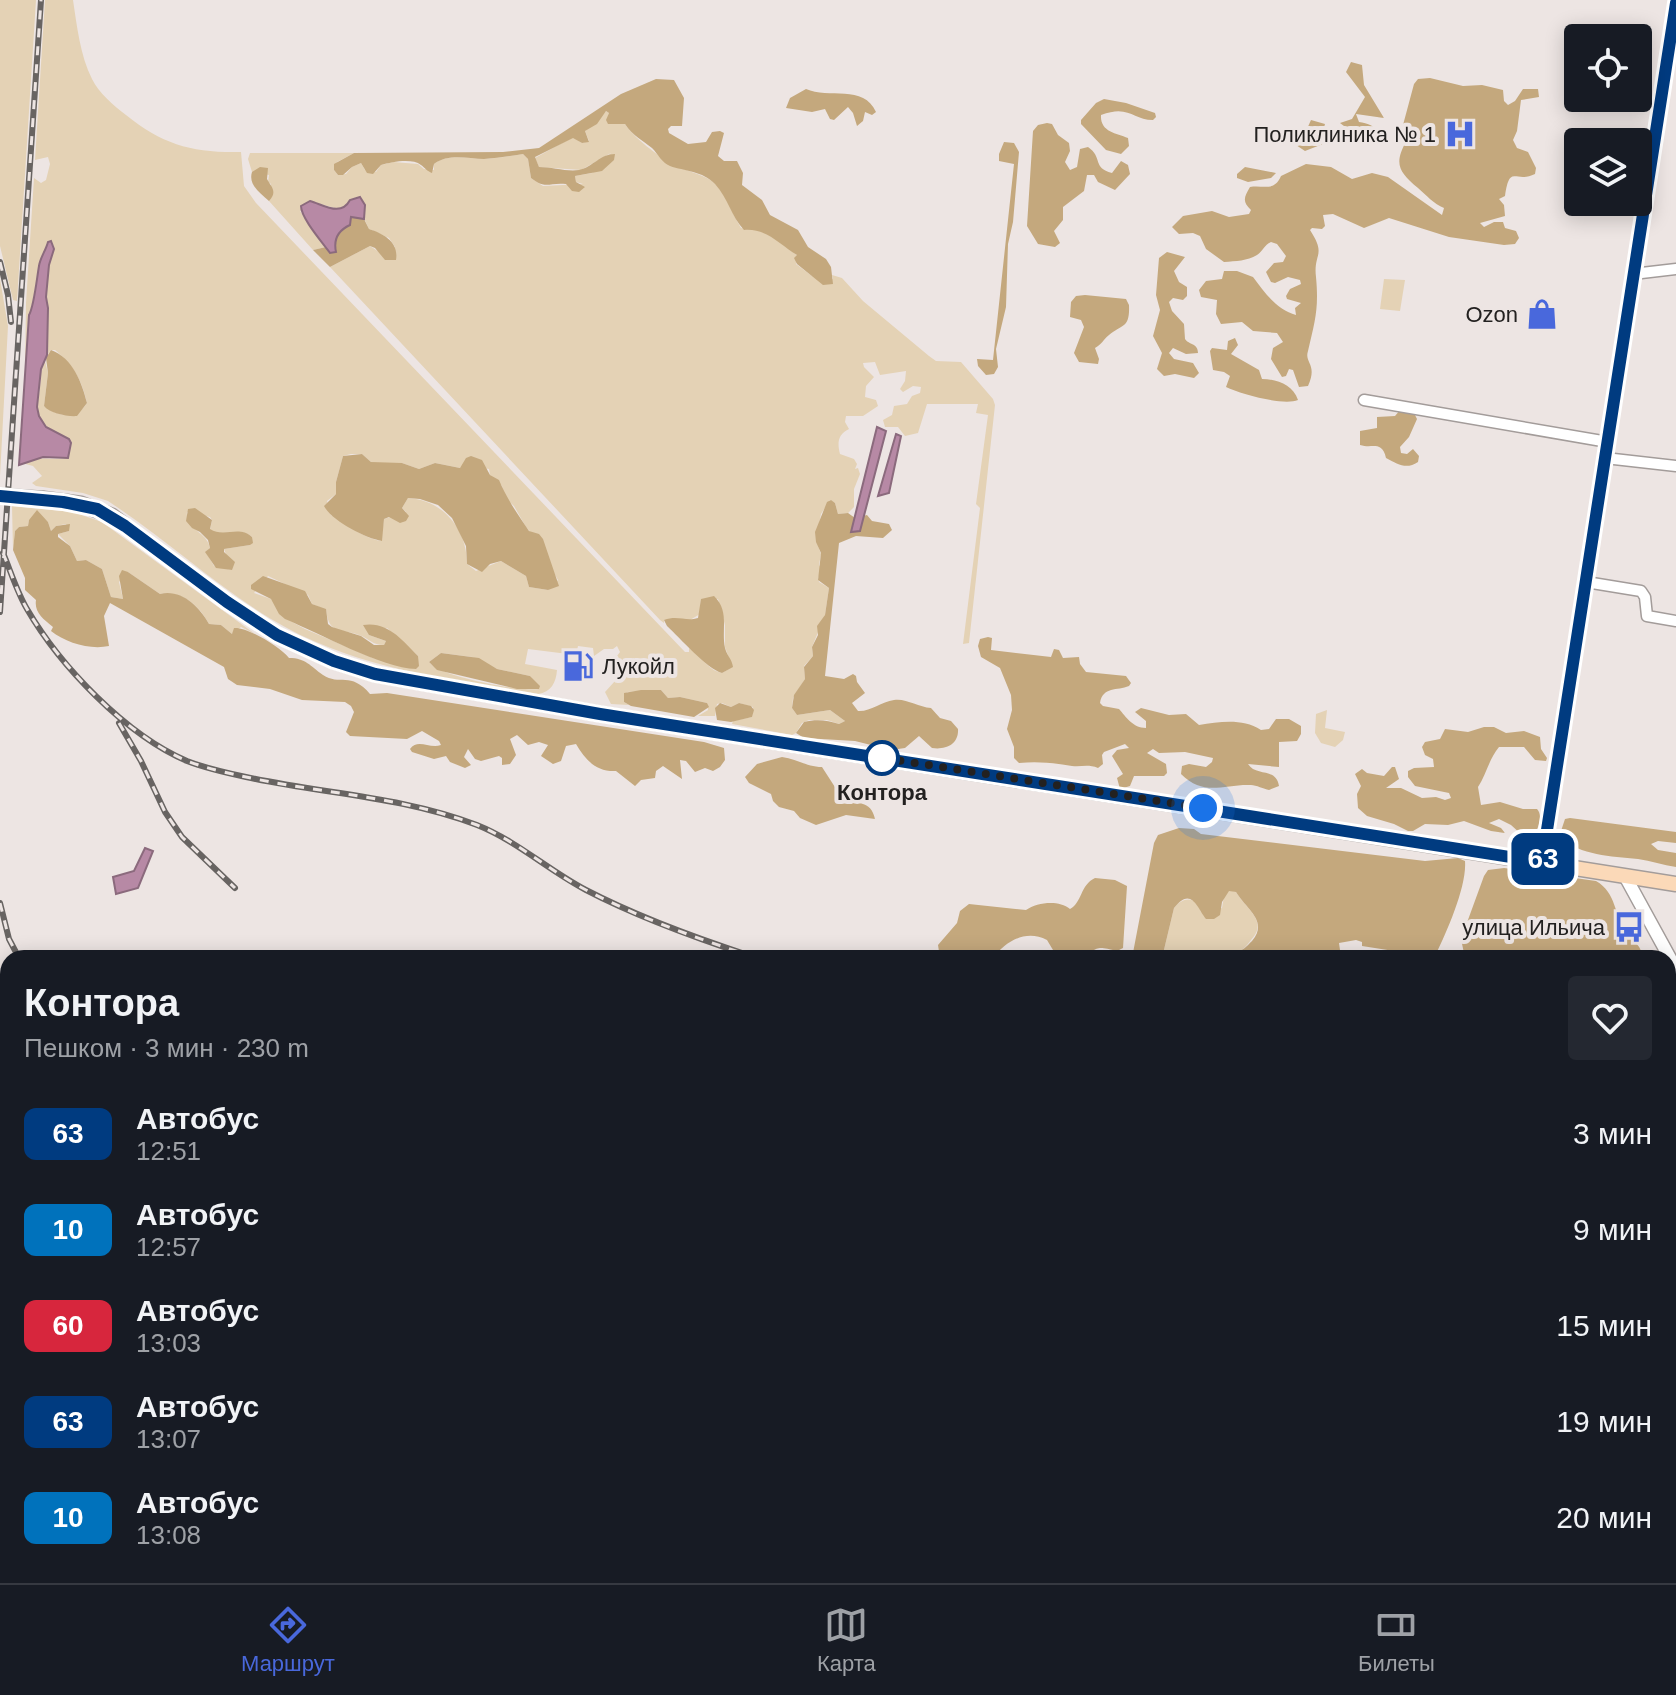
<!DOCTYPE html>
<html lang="ru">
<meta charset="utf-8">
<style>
:root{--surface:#171b24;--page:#242831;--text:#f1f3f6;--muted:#9ea1a6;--line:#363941;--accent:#4968dc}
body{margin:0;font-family:Helvetica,sans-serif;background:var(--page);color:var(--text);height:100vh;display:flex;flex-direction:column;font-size:30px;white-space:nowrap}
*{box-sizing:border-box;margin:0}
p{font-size:26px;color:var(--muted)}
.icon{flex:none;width:44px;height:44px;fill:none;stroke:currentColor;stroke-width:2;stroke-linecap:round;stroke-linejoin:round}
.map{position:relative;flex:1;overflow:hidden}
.details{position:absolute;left:0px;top:950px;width:1676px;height:634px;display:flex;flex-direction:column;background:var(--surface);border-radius:24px 24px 0 0;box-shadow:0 4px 20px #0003}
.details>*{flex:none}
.badge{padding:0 16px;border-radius:12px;font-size:28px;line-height:52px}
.fabs{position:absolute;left:1564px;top:24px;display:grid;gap:16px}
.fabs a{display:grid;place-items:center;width:88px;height:88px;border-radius:8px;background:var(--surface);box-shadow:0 4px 20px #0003;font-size:40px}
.you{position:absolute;width:40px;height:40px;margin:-20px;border:6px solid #fff;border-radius:50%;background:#1a73e8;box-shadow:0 0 0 12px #1a73e833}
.map>.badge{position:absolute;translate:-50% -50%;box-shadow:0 0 0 4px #fff}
.round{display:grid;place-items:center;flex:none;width:84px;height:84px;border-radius:8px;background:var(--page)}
.summary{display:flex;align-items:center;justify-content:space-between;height:136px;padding:0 24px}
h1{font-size:38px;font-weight:600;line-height:60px}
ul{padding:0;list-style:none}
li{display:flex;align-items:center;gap:24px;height:96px;padding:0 24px}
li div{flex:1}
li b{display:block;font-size:30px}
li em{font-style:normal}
li .badge{min-width:88px;font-weight:700;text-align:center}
.menu{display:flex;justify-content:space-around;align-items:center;height:112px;border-top:2px solid var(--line);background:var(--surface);font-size:22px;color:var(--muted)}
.menu a{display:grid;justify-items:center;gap:4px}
.menu .selected{color:var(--accent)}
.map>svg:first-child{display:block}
</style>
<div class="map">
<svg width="1676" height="1583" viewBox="0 0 1676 1583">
<rect width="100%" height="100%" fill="#ede5e3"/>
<!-- green -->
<path fill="#e4d2b5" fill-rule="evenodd" d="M0,0H36L17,301L13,300L0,246Z
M45,0H73C77,26 80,55 92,79C99,93 113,105 126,115C163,145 193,153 241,152L244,186L256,203L685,652H689V648C701,655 707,670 722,673L732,667L725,647V625L718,599H701L700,614L690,620H664V623L660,620L330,267L370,246L379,252L395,247L389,238L369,229L363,216L365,205L338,209L317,203L300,211L326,247L313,250L269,201L271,184L268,182L269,175L252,172L248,159L250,153H354L337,162L334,170L338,175L346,174L352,167L361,163L365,170L376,172L381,165L393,162L418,164L424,169L434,170V164C448,153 468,159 484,159C497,158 511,156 523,154L528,159L531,178L543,186L583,184L576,182L575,176L592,173L611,153L581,170L539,167L535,158L573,137L582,143L589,141L585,131L606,111L609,113L607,120L625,124C633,137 658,156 672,164C685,171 700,173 712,181C726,192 731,212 741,228L759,230L778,240L798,256L796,264L812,276L833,279L832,275L842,278L863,301L929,356L936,361L961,362L993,399L995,405L969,643L963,644L980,508L976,504L988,415L976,413L978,404H927L918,433L905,436L898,427H885L883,420L892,415L894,406L907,404L912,396L920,393L921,387L913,386L903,392L900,389L905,381L906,371L880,375L875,362L863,363L864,367L874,377L866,386L865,397L876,400L878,406L863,416H846L845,422L849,429C838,434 837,443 840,454L854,459L857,464L855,469L858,468L860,474L854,489V507L848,513L838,514L835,503L830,500L821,514L816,540L821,554L819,565L822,570L818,578L819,582L829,588L825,615L812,647L813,656L804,666L805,679L793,698L792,708L797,715L830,710L845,721L839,724L827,720H809L802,723L796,733L792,735L732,724L733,721L752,717L753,707L739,703L731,707L722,703L717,704L715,716H698L708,710L707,703L680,697L668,698L661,690L627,692L624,702L629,705L611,704L605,692L615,681L616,666L614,660L620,652L617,646L613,649H604L594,656L593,648L578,646L576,655L528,649L525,664L557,670C556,683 551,692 538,694C444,678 354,669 271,619C214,584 164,538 108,501L83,493L36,486L32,483L42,476L33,466L22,463C42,454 54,462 69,457C62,428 41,432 38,411C36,402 40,395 40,386C41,376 40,369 45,361L48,373L44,406C58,417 76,420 87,403C82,380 73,365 55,350H51L47,355L48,308L46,297L49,265L54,246L48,242C46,251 40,258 39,267C36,284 33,301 29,317C25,334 30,352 25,369L26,303L34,178L41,183L46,180L50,164L48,157L35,160ZM351,454H362L371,462L377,464L402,463L419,469L435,463L460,468L464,464L489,469L490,475L502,486L504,497L514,506L526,527L546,550L552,570L558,580L548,590L529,587L526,576L501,561L476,571L467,564C467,529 443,500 408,498L402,508L406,512L384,519L381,541C360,537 349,524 331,515L327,501L336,494V482L343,456ZM187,512L210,517L212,520L210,530C224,538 239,526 252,537L250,545L224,549L232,570L214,566L206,552L210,548C207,531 185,530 187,512ZM268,576L308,595L312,604L326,610C329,635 340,628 359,635C370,639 372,645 384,645L386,641L369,635L387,628L418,656L416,669L373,658L305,629L294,623L271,599L254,593ZM441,653L472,657L497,669L530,676L539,689C521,692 437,676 429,662Z
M0,279L8,326L0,476Z
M1384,279L1405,280L1400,311L1380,309Z
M12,506L73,512L102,522L255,634L241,627L232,634L221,625L209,624C199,605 182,591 160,594L128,572L119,582L123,599L111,597L102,569L86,560L77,561L70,546L58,534L69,531L66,524L56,526L51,531L48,522L40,515L29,520L28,526L19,527L15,531L13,550Z
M1327,710L1325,728L1345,732L1343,740L1335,747L1321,743L1315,733L1316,714Z
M1229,890L1236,892C1246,909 1269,921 1251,940C1246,946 1244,950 1236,952L1232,958H1162L1174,908C1184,895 1197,897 1201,912L1222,908L1224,896Z"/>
<!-- forest -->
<path fill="#c4a87d" d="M1351,62L1362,65L1364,85L1384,118L1356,114L1359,122C1367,123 1377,126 1379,135C1364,139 1352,132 1340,123L1352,119L1365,97L1346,72Z
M1430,78L1463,86L1482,85L1503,90L1504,101L1508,105L1515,101L1523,89H1538L1539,97L1521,100L1517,131L1513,140L1517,148L1528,152L1536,168L1535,174C1515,184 1510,163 1505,196L1499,199L1504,205L1505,216L1480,223L1484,227L1494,222H1503L1505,228L1516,231L1519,238L1515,244L1504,245L1449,237L1389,218L1364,228L1333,214L1323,215L1325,226L1322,229L1312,228L1310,230C1327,256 1313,253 1316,277C1319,309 1315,321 1308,351C1304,363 1318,364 1308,386L1299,387L1293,370L1289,369L1286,376L1282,377L1271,359L1273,348L1283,342L1277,333L1253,331L1242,322L1221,324L1216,314L1217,300L1201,297L1199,290L1206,281L1222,279L1224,271H1237L1253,277C1264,292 1277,310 1296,315L1295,308L1301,303L1287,299L1286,296L1290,289L1301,284L1300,280L1288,277L1275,283L1271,282L1266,272L1274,263L1283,262L1286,256L1277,244L1271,242C1264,245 1263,251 1257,255C1247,261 1236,261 1224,262L1206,249L1200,236L1193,233L1179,234L1172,227L1183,216L1212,211L1229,217L1249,214L1251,210C1242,202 1244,197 1250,187C1264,185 1274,192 1281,176L1306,164L1331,167L1352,179L1372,173L1388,177L1442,215L1444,208C1434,204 1426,195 1418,188C1399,172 1393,164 1407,140L1403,125L1414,84L1418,79Z
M656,79L674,80L684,98L682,126H671L668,129L669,133L688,144L706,142L712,132L720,131L724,133L718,156L724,161H737L743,173L742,185L762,200L770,215L798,230L808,247L826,259L831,267L833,284L823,285L797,264L794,258L797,255C780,245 767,228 744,230C731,216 728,198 715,184C703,171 684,171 670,166C662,163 658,154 652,148C642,140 633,136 625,124H608L606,120L609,113L606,111L597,124L585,131L589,142L582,143L573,138L535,157L539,167C552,167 567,172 579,170C593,167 600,154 615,154L614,160L602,171L575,176L576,182L585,187L579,192L572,191L566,184C549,182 546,190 531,178L528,159L523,154C510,156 497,158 484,159C468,159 449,153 434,164L432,173C427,171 425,168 421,165C412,158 392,162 381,165L373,174L367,173L361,163L352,167L343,175H338L334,170V164L354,153L503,152L539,148L621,94Z
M806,89C828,99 864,84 876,112L872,115L865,112L863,121L857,126L853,113L848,107L834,120L830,119L825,109L812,112L786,108L790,98Z
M1104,99L1126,103L1155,113L1156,117L1153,120C1133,120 1129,104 1101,115C1100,132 1116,133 1128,138L1129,146L1121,154L1106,150L1081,124V120L1096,103Z
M1311,120L1325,124L1323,131L1328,142L1305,151L1296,145V138L1306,131Z
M1047,123L1052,124L1058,135L1069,143L1070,151L1065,162L1070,170L1077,167L1080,149L1088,147C1103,157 1092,168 1112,173L1121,161L1128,165L1130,174L1115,190L1098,182L1094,175H1087L1084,191L1063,207V220L1054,231L1060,243L1055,247L1038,244L1027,226L1033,131L1038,125Z
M1004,142L1014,143L1019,152L1013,222L1008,244L1006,307L996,349L998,367L994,374L986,375L978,366L977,359L993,360L1014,164L999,161V154Z
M260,167L268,168L267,179C271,187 278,191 269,201C260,193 248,185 252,172Z
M1245,167L1276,173L1271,178L1248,182L1237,178V174Z
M354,216L364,219L369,229C384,234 399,242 396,260H385L375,248L370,246L330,267L313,250L326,247L332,253L336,251C334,238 339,229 351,223L350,218Z
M1167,252L1185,257L1174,271L1179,282L1187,287V296L1183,300L1173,298L1169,302L1172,311L1184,324L1185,339C1189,345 1198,343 1198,353L1186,354L1173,348L1169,353L1174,359L1193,363L1199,373L1194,378L1175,374L1164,376L1157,369L1162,353L1153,336L1160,310L1156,295L1159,258Z
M1085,295L1126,299L1129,305C1130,329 1122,324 1109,335C1103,340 1102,344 1095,348L1099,359L1098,364L1079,362L1074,353L1084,327L1081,320L1070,317L1071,302L1076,296Z
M1235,338L1238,345L1231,354L1259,370L1262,379C1277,379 1293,385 1298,400C1283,406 1241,394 1226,387L1230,376L1224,372L1213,370L1210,351L1212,348L1227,350L1228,341Z
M51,350C73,358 82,383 87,403L77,416C68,417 49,413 44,406L48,373L46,358Z
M1401,409L1414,413L1417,419L1409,437L1400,447L1401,453L1407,454L1413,449L1419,456L1418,462C1406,470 1398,464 1386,458C1382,440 1372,449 1360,445V431L1377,428V417L1395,416Z
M362,454L371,462L402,463L419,469L435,463L460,468L466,458L471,456L482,460L490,475L499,480C507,499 518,515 529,531L539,534L543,539L559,586L548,590L529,587L526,576L501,561L490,564L482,572L467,564L466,546L452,518L438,505L420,499L408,498L402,508L409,516L406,521L400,523L389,517L384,519L382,541C365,538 332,521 324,506L336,494V482L343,456Z
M831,500L835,503L838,514L848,513L855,518L867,515L872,521L889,524L892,530L883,538L856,536L839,543L825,676L844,679L853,674L856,676L857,682L865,693L852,703L858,711C870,712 881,702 894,700C906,698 918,707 931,708L940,718L951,721L958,729C959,745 945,750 932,748L919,736L905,748L891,750L855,741L804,738L796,733L804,722C816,719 827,720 839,724L845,721L830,710L797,715L792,708L794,695L805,679L804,667L813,656L812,647L818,635L817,626L825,615L829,588L818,580L821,553L816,542L815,532L827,502Z
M195,508L212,520L210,529C224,538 239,525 252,537L253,543L250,545L224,549V552L235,562L232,570L216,568L205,552L210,548L208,540L200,532L192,528L186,521L188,509Z
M37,510L48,522L51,531L56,526L70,524L69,531L58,534V537L70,546L77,561L86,560L102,569L111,597L123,599L119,576L122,570L128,572L160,594C181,589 199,606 209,624L221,625L232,634L234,628C248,627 280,647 289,658C306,658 310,666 323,675C339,686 351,671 370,694L387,693L704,742L724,748L725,760L720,767L713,771L705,768L695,772L686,761L680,760L682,779L663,766L656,771L655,778L641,780L635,786L616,771C595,772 585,759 576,744L566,746L561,761L553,764L541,756L548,745L539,742L528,745L517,735L510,739L516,755L510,764L502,765V758L499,756L481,761L475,759L468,749L464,757L471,765L465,768L450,762L446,756L434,759L412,752L410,749C418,738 429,749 441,745L439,741L422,731L407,739L350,736L346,732L354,712L351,706L345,702L302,700L270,689L237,685L228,679L224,667L110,603L104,616L109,646C90,650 66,643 51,631L53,627C43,619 34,612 36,600L25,590V578L13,550L15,531L19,527L28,526L29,520Z
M263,576L305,591L312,604L326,609L328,624L332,627L361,636L374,645H384L386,641L369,635L363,625C388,621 402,640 418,656L419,666L416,669C382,668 319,633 285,619L279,614L271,599L251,589V585Z
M714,596C730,611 721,630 725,648C727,656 732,659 733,667L722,673C707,669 680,638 667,626L664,620C678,615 686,622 698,618L701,599Z
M988,637L992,638L991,650L1051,657L1054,649L1059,650L1063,658L1079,657L1080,664L1086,672L1126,676L1131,683L1129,686C1117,691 1103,686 1100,703L1103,706L1119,709C1126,717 1133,728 1146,728V721L1135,712L1141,708L1169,715L1186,714L1199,725C1220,722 1242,718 1261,730L1269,729L1276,719H1289L1301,726V734L1297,741L1279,742V767L1248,764C1256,777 1276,767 1279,786L1269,790C1264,789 1256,785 1251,785C1223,784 1204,797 1181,774L1182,766L1189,764L1206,767L1212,762L1213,758L1185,752L1159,753L1153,749L1147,753L1166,764L1167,773L1164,776H1134L1130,786L1120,789L1117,778L1123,774L1112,756L1117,750L1129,748L1125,744L1104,752L1102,755L1103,764L1098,768C1088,764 1082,767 1072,766C1054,763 1038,761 1019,763L1014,758V747L1007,729L1012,710L1011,695L1000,668L981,657L978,646L980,639Z
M441,653L479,658L497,669L530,676L540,686L539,689H517L437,670L429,662Z
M641,690H661L668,698L680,697L707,703L709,707L694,717L631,706L624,702V693Z
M720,703L731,707L739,703L751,706L754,710L752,717L731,722L717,720L715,708Z
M1484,727H1494L1506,733L1524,731L1540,737L1541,749L1547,758L1546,761L1535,760L1524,747H1499C1489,759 1486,775 1478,787L1481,805L1500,802L1523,809H1537C1543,815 1539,829 1533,835H1522L1511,825L1499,819L1489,823L1501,828L1505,833L1491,831L1464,821L1448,825L1425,824L1413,831H1408L1394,824L1367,816L1358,808L1357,794L1361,786L1355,774L1362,769L1367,773L1384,776L1392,767H1395L1399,779L1386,788H1401L1422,798L1436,797L1445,800L1451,798L1449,793L1415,786L1408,777V771L1414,768L1434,767L1433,759L1425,755L1422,747L1425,742L1440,739L1445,729L1468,732Z
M782,757C797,759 807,767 822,767L842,798C856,805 871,799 875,819L846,815L816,825L800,818L794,811L779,807L773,801L771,794L749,783L745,777L757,764Z
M1570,818L1676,832V843L1658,841L1651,844L1658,850L1676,853V867C1663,865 1651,861 1638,859C1610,856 1582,856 1559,837L1565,819Z
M1179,828L1194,829L1201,834L1425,861L1458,858L1465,861C1467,886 1447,931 1436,954L1426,956L1362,946V942L1356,940L1339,943L1340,950L1330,951L1329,958H1232L1236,952C1244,950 1246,947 1252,941C1269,921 1246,909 1236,892L1229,891L1222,902L1220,915L1214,919H1206C1197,907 1191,886 1174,908L1162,958H1132L1154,843L1158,835Z
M1504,868L1596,881C1617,893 1614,915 1625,932C1632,943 1642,943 1642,958H1465L1461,939L1484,876L1488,870Z
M1095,878L1115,880L1127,886L1123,948L1117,951C1092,944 1099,950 1079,958C1072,960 1059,958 1052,958L1053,950L1047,940C1026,929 1006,941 993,958H940L938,945L957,923L960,911L969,904L1026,910C1038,902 1059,900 1070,909C1082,903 1080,885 1095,878Z
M1676,1155V1319L1668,1304V1159Z
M1676,1411V1489L1668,1477V1414Z"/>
<!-- water -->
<path fill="#b789a5" stroke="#8b6a7d" stroke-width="2" d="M360,197L365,205L364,219L351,217L350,225C339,230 333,238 336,252L330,253C322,242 301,218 301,206L310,201C324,205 341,217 350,200Z
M51,241L54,249L49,265L46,297L48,308L47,355L41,369L37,407L39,416L46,427L69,439L71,443L68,458L43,457L19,465L29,315C34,307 37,277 39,266C40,258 46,250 48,242Z
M877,427L886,431L860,531L851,532Z
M896,434L901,436L889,493L878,496Z
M145,848L153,851L138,888L116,894L113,877L134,871Z"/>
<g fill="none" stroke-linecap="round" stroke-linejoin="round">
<defs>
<path id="minor" d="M1633,274L1676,269
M1364,400L1608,442
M1605,458L1676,466
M1586,582L1641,591L1645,597L1647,616L1676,621
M1542,862L1676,3
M1668,1150L1676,1146
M0,1506L8,1513
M68,1576L75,1583"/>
<path id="tertiary" d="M1625,876L1676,969"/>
<path id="secondary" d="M44,499L81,504L112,516L227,602L277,635L334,661L375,674L600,714L1676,884"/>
</defs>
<!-- minor casing -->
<use href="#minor" stroke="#a39c9a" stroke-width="13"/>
<!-- tertiary casing -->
<use href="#tertiary" stroke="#a39c9a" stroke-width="15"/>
<!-- secondary casing -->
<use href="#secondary" stroke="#a39c9a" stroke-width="17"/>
<!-- minor -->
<use href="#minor" stroke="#fff" stroke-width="10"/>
<!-- tertiary -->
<use href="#tertiary" stroke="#fff" stroke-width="12"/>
<!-- secondary -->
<use href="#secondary" stroke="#fbd9b8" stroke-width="14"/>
<defs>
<path id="rail" d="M0,262L8,295L11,322
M3,553C11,572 17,592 27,609C60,666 126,735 187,761C205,768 227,773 246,777C324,794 400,796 477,825C517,841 548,870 586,890C638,917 693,937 748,955
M0,612L41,0
M119,723L141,761L165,812L182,837L235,888
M0,903L9,939L19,958
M0,1248L8,1262
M0,1434L8,1448
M167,1576L179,1583
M1263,1576L1273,1583"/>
</defs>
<!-- rail casing -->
<use href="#rail" stroke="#686462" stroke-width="6"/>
<!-- rail -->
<use href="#rail" stroke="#ede5e3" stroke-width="3" stroke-dasharray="9" stroke-linecap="butt"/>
<defs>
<path id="secondary-bridge" d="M0,496L44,499"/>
</defs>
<!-- secondary-bridge casing -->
<use href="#secondary-bridge" stroke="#a39c9a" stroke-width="17" stroke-linecap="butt"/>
<!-- secondary-bridge -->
<use href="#secondary-bridge" stroke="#fbd9b8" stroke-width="14"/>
</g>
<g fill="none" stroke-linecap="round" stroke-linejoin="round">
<defs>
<path id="line" d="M0,496L63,502L97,509L125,526L227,602L277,635L334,661L375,674L600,714L1542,862L1676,3"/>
</defs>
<!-- line casing -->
<use href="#line" stroke="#fff" stroke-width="18"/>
<!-- line -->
<use href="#line" stroke="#003b80" stroke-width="12"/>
<!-- walk -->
<path stroke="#232120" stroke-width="8" stroke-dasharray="0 14.4" d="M882,758L877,757L1203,808"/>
</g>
<!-- icons -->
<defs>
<symbol id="hospital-bare" viewBox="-9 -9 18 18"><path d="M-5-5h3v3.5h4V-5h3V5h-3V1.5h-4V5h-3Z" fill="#4968dc" stroke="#ede5e3" stroke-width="2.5" paint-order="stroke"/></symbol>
<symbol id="shop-bare" viewBox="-9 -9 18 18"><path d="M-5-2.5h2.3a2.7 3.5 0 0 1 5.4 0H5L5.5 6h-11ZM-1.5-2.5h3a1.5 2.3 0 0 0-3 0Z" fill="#4968dc" stroke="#ede5e3" stroke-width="2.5" paint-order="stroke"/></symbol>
<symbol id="fuel-bare" viewBox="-9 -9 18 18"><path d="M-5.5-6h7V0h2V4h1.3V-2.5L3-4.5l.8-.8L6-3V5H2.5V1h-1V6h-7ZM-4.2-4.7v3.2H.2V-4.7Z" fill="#4968dc" stroke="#ede5e3" stroke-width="2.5" paint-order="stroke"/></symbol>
<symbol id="bus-bare" viewBox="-9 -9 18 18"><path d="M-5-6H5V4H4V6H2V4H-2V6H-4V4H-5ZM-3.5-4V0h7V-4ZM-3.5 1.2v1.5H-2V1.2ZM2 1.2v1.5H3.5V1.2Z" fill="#4968dc" stroke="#ede5e3" stroke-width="2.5" paint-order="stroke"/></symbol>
</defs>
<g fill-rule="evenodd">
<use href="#hospital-bare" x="1438" y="112" width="44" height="44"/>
<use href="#shop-bare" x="1520" y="292" width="44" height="44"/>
<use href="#fuel-bare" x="556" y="644" width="44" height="44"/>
<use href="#bus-bare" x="1607" y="905" width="44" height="44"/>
</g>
<!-- markers -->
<circle fill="#fff" stroke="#003b80" stroke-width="4" cx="882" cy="758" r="16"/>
<g text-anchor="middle" stroke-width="8" stroke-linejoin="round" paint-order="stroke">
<!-- poi labels -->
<g font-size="22" fill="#232120" stroke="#ede5e3" text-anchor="end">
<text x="1436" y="142">Поликлиника № 1</text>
<text x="1518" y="322">Ozon</text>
<text x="602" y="674" text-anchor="start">Лукойл</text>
<text x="1605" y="935">улица Ильича</text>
</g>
<!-- stop labels -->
<g font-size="22" font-weight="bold" fill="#232120" stroke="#ede5e3">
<text x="882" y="800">Контора</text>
</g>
</g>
</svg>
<div class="fabs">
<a><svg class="icon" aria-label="locate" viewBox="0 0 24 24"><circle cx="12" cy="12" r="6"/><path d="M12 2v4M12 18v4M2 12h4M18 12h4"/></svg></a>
<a><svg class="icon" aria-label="layers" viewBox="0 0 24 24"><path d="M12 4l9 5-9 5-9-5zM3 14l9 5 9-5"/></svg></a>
</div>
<div class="you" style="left:1203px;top:808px"></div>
<b class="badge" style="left:1543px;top:859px;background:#003b80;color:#fff">63</b>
<section class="details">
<div class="summary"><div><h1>Контора</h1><p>Пешком · 3 мин · 230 m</p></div><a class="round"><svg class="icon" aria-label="heart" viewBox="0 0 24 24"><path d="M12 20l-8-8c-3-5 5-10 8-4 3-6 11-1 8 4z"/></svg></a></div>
<ul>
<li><span class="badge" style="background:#003b80;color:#fff">63</span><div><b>Автобус</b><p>12:51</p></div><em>3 мин</em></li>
<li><span class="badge" style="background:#0072bc;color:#fff">10</span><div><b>Автобус</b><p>12:57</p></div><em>9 мин</em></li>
<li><span class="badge" style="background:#d7263d;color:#fff">60</span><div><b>Автобус</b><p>13:03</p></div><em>15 мин</em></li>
<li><span class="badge" style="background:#003b80;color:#fff">63</span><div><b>Автобус</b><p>13:07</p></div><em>19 мин</em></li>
<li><span class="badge" style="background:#0072bc;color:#fff">10</span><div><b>Автобус</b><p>13:08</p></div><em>20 мин</em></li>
</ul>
</section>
</div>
<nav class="menu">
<a class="selected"><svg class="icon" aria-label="directions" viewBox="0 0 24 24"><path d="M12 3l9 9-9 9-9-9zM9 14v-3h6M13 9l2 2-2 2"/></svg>Маршрут</a>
<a><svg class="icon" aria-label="map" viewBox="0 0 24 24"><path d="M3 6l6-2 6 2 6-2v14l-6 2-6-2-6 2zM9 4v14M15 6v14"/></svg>Карта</a>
<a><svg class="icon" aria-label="tickets" viewBox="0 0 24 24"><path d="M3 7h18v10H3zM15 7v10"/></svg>Билеты</a>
</nav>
